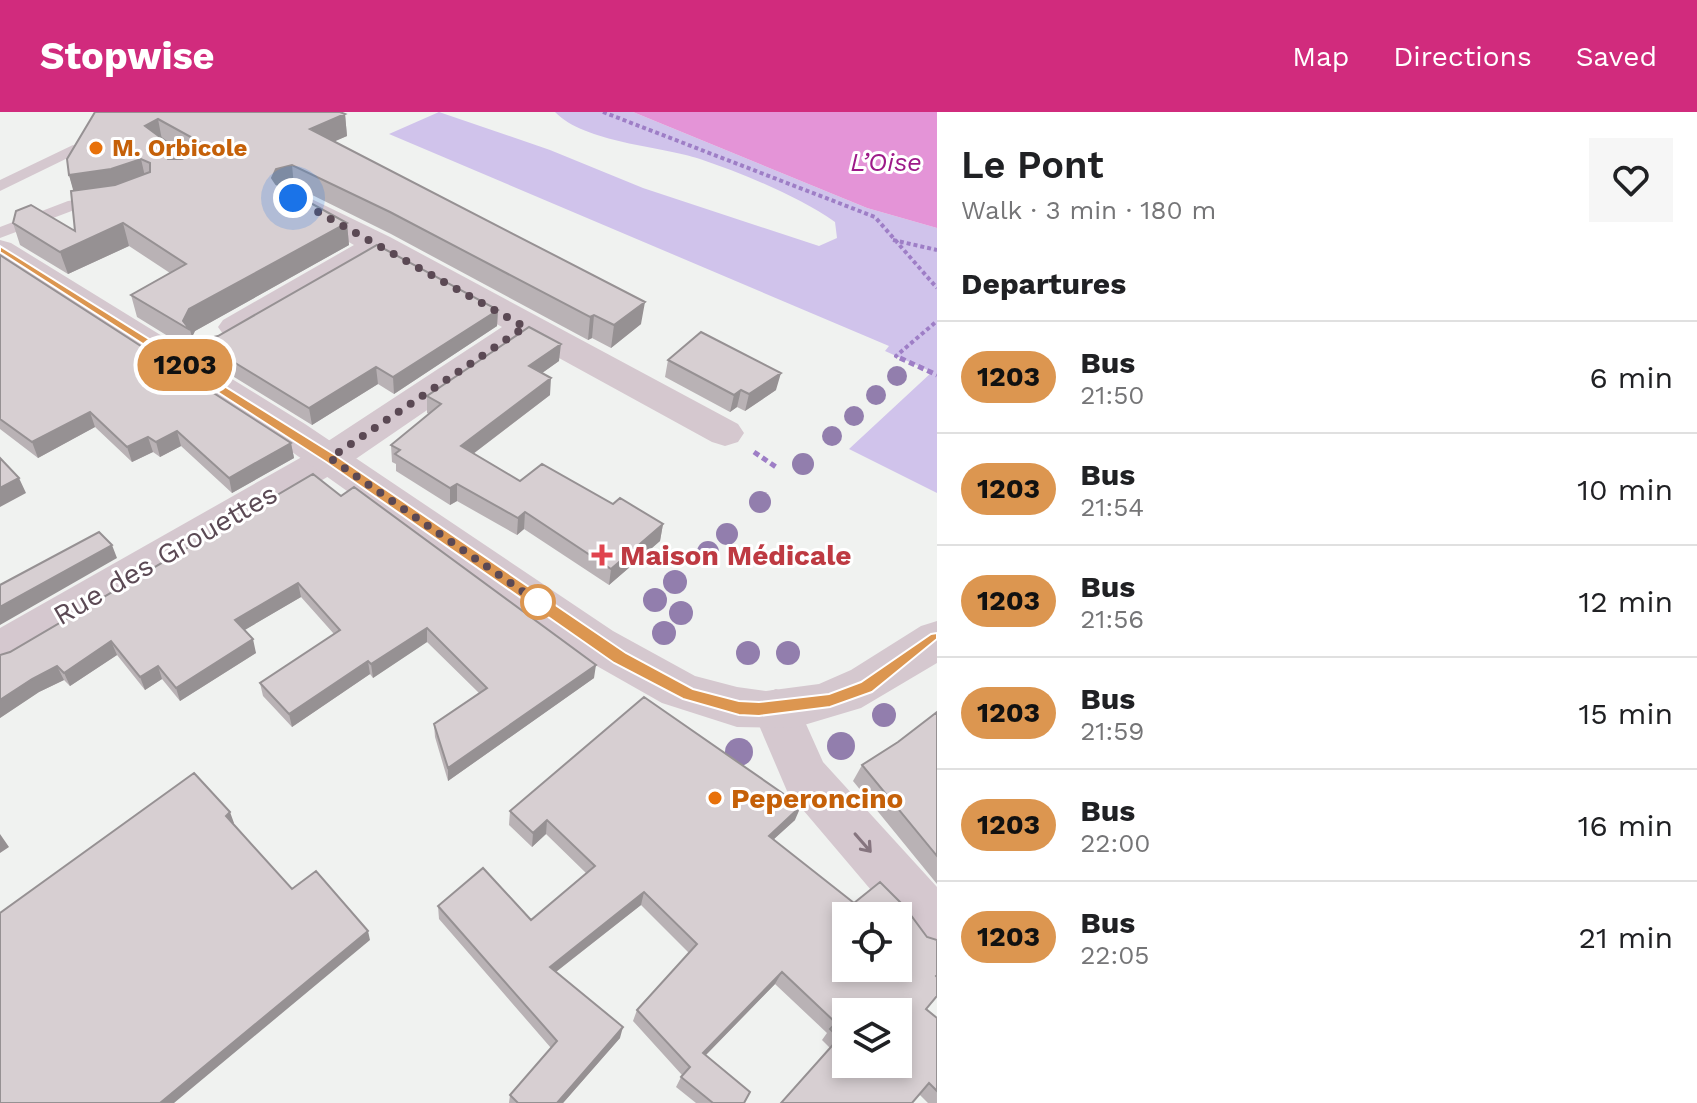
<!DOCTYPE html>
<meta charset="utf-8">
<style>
:root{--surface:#fff;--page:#f6f6f6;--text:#202124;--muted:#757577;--line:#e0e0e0;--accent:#d12b7d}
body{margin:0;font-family:"Work Sans",sans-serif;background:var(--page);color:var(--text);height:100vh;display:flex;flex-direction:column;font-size:30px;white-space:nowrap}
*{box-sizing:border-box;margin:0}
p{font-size:26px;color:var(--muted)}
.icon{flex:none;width:44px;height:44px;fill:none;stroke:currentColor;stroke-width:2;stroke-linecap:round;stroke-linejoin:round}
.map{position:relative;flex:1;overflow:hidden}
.panel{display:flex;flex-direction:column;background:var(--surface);width:760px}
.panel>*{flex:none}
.badge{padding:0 16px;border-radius:26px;font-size:28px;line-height:52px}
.buttons{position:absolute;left:832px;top:790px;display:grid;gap:16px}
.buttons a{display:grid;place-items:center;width:80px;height:80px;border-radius:0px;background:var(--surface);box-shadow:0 4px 12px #0003;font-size:40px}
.you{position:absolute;width:40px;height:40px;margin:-20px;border:6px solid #fff;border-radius:50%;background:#1a73e8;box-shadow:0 0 0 12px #1a73e833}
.map>.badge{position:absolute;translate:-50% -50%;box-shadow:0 0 0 4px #fff}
h2{padding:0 24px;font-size:30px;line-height:72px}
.round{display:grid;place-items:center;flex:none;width:84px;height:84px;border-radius:0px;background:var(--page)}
.summary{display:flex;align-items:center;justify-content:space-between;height:136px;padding:0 24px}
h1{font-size:38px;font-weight:600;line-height:60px}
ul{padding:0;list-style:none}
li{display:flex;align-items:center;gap:24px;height:112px;padding:0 24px;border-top:2px solid var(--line)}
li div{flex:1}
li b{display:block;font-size:30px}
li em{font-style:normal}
li .badge{min-width:88px;font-weight:700;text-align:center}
header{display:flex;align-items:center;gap:48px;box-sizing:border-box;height:112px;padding:0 40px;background:var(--accent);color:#fff}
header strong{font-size:38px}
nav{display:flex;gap:44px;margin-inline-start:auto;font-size:28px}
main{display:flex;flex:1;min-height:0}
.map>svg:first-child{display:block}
</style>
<header>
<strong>Stopwise</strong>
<nav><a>Map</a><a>Directions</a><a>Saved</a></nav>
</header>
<main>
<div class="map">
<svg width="937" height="991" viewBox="0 0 937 991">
<rect width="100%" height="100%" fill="#f0f2f0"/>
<!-- green -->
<path fill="#d0c3eb" d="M439,0L550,38L643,76L819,134L837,126L835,110C798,84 744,62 700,47C661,34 585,31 555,0H633L867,96L937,116V381L849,337L932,260L885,239L889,234L389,22Z"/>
<!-- water -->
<path fill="#e494d7" d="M633,0H937V116L867,96Z"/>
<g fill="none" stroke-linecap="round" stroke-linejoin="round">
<!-- path-far1 -->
<path stroke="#9e7ec6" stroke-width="4" stroke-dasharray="4 3" stroke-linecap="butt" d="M603,0L875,105L937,176
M893,128L937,138
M904,248L896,244L937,209"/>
<!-- path -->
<path stroke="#9e7ec6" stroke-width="5" stroke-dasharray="6 4" stroke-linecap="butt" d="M900,246L937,263
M754,340L776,355"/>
<!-- service -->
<path fill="#d5c8cf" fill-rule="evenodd" d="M73,33L78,35V41L0,79V68Z
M102,84L108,86L110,89L108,92L77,97L0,126V115L68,89Z"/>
<!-- minor -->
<path fill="#d5c8cf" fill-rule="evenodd" d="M295,79L390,125L738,312L744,321L738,330L725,334L712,330L528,229L344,355L16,551L0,556V516L316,337L502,215L378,146L247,222L235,225L223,222L218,215L223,208L354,133L284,94L280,88L284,82Z
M776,577L793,583L823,650L937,775V841L918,834L898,810V804H893L787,679L752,597L759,583Z"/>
<!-- tertiary -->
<path fill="#d5c8cf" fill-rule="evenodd" d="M0,128L11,131L305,312L613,519L695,564L737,575L766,579L819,572L851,558L921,514L937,509V551L861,596L794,616L737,615L662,591L581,545L278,330L0,152Z"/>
</g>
<!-- trees -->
<g fill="#927ead">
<circle cx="897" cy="264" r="10"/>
<circle cx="876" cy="283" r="10"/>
<circle cx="854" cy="304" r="10"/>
<circle cx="832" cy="324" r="10"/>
<circle cx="803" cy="352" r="11"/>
<circle cx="760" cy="390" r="11"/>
<circle cx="727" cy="422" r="11"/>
<circle cx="708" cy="440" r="11"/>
<circle cx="675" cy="470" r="12"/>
<circle cx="655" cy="488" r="12"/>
<circle cx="681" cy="501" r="12"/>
<circle cx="664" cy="521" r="12"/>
<circle cx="748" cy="541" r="12"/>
<circle cx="788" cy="541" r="12"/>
<circle cx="884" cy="603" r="12"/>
<circle cx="841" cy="634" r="14"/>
<circle cx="739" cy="640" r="14"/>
</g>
<!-- wall -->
<path fill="#b9b2b5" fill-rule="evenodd" d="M95,0L345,2L347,24L334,29L641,212L611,236L592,226L588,228L391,122L294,74L285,77L347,111L349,133L195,219L192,225L205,227L498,198L497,214L394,282L378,272L312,313L137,205L131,183L170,161L129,134L68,162L20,133L13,111L75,119L74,79L69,63ZM172,34L190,43L182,47H175Z
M0,143L291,331L294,346L232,381L181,334L160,345L153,340L132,350L95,315L38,346L0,317Z
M668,248L776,278L745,299L737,295L730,300L665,265Z
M559,249L542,261L550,283L473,342L520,369L613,392L663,412L660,429L609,473L524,417L517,423L457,389L450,393L396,359V352L392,350L391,333L429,302L427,301V284Z
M341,384L594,566L448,669L435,625L434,612L479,581L427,530L373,566L370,562L292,615L263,584L260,571L334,522L301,485L244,518L256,541L180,589L162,567L145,578L117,543L70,574L64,568L39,580L0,606V543L10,540Z
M937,600V772L853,669L862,653L898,630Z
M510,699L795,708L774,727L926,897L937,906V991H928L919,982L830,936L822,928L827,921L775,872L706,943L744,991H696L676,975L682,963L633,909L637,898L689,841L641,793L556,860L620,926L563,991H509L510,983L551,936L439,807L438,794L531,808L586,761L546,722L532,735L509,713Z"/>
<!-- shaded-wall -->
<path fill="#969193" d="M345,2L347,24L313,39L310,17Z
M158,7L162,28L145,14Z
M172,34L177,55L170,60L165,38Z
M141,47L146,69L75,85L69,63Z
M292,53L294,74L280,78L272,66L276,57Z
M123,111L129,134L68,162L60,140Z
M347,111L349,133L195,219L192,225L190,218L183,209L189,197Z
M645,190L641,212L611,236L614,213Z
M498,198L497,214L394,282L393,265Z
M594,203L592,226L588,228L590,205Z
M561,232L559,249L528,271L529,254Z
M376,255L378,272L312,313L309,296Z
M781,261L776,278L745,299L749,282Z
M551,266L550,283L461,351V334Z
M741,278L737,295L730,300L734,283Z
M90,300L95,315L38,346L32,330Z
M177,319L181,334L160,345L156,330Z
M148,325L153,340L132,350L127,335Z
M291,331L294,346L232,381L229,366Z
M19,366L26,381L0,395V376Z
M457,372V389L450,393V376Z
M525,400L524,417L517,423L518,406Z
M663,412L660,429L609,473L611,457Z
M112,433L117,446L0,513V495Z
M298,471L301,485L238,522L235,508Z
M427,516V530L373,566L371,552Z
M253,527L256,541L180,589L176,576Z
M111,529L117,543L70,574L64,561Z
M368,549L370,562L292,615L289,602Z
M596,553L594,566L448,669V656Z
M57,554L64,568L39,580L0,606V588L32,567Z
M158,554L162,567L145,578L140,565Z
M801,694L795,708L763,737L769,724Z
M230,700L234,711L230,714L226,704Z
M547,708L546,722L532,735L533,721Z
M0,722L9,735L0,741Z
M644,780L641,793L548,866L550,855Z
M368,819L370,828L174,991H160Z
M782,860L775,872L698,951L703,941Z
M623,915L620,926L563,991H557Z"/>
<!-- building -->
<path fill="#d7cfd2" stroke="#969193" stroke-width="2" fill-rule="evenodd" d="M95,0H340L345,2L310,17L645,190L614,213L594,203L590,205L390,100L292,53L276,57L272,66L276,72L347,111L189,197L183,209L190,218L131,183L186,152L123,111L60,140L13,111L16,99L31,93L75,119L71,79L115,73L150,60V51L141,47L111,57L69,63L67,47ZM158,7L200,30L204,36L182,47H168L165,38L172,34L145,14Z
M377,133L498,198L393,265L376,255L309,296L191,224L205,227L218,224Z
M0,143L291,331L229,366L177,319L156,330L148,325L127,335L90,300L32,330L0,307Z
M529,215L561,232L529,254L551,266L461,334L520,369L542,352L613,392L620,386L663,412L611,457L525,400L518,406L457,372L450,376L395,342L400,338L391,333L441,292L427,284Z
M701,220L781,261L749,282L741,278L734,283L668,248Z
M0,346L19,366L0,376Z
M313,362L341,384L354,375L596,553L448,656L434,612L487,576L427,516L371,552L368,549L289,602L260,571L340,518L298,471L235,508L253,527L176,576L158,554L140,565L111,529L64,561L57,554L32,567L0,588V543L10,540Z
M99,420L112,433L0,495V473Z
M644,585L801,694L769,724L854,791L880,770L904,794L927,825L937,828V863L936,864L937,865V884L926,897L937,906V979L929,971L912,991H781L839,926L830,917L836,911L782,860L703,941L750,980L744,991H713L681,965L690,955L637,898L697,832L644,780L550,855L623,915L557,991H518L510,983L557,929L438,794L483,756L531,808L595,754L547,708L533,721L510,699ZM846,804H898V856H846ZM846,900H898V952H846Z
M937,600V744L862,653L898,630Z
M194,661L230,700L226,704L292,777L316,759L368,819L160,991H0V801Z"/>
<!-- one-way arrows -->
<defs><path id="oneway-shaft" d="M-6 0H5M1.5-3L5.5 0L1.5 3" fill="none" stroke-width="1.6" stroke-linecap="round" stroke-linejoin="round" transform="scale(2)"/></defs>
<use stroke="#86757f" href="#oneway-shaft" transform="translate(863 731) rotate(49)"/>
<!-- line -->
<path fill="#dc9650" stroke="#fff" stroke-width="2" d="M0,134L335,343L626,541L693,577L739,589L759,590L829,582L861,570L931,522L937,521V527L872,580L830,595L759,604L739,603L683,587L614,551L326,350L0,140Z"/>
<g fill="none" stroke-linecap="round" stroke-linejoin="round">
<!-- walk -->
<path stroke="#5b4954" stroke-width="8" stroke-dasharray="0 14.4" d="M293,86L525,215L330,346L538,490"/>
</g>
<!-- markers -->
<g fill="#e8710a" stroke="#fff" stroke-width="3">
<circle cx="96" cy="36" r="8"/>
<circle cx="715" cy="686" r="8"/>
</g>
<path fill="#e0444e" stroke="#fff" stroke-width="3" d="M598 431h8v8h8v8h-8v8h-8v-8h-8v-8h8z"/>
<circle fill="#fff" stroke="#dc9650" stroke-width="4" cx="538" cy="490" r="16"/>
<g text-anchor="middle" stroke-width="6" stroke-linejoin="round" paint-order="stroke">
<!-- far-food labels -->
<g font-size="24" font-weight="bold" fill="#c56008" stroke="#fff" text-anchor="start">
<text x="112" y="44">M. Orbicole</text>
</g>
<!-- far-water labels -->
<g font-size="26" font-style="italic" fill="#9d1a89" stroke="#fff">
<text x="886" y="59">L’Oise</text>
</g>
<!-- street labels -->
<g font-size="28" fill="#5b4954" stroke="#fff">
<text transform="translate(165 442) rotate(-30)" y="10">Rue des Grouettes</text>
</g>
<!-- health labels -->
<g font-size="28" font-weight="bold" fill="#be3a42" stroke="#fff" text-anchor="start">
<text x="620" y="453">Maison Médicale</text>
</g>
<!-- food labels -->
<g font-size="28" font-weight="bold" fill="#c56008" stroke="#fff" text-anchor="start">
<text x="731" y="696">Peperoncino</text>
</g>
</g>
</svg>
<div class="buttons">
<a><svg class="icon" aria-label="locate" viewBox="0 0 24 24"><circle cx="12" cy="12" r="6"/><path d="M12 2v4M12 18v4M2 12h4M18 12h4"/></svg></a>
<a><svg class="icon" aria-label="layers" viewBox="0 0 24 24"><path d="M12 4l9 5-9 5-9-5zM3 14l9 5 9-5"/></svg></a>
</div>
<div class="you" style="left:293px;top:86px"></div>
<b class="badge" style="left:185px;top:253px;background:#dc9650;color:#111">1203</b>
</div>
<section class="panel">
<div class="summary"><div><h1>Le Pont</h1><p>Walk · 3 min · 180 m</p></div><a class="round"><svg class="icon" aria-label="heart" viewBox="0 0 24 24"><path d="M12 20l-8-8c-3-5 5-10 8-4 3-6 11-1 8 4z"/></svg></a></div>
<h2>Departures</h2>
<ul>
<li><span class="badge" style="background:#dc9650;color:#111">1203</span><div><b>Bus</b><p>21:50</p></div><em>6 min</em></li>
<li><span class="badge" style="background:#dc9650;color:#111">1203</span><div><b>Bus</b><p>21:54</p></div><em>10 min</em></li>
<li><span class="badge" style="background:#dc9650;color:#111">1203</span><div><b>Bus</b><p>21:56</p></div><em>12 min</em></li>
<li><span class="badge" style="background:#dc9650;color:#111">1203</span><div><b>Bus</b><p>21:59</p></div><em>15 min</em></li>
<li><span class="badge" style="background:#dc9650;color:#111">1203</span><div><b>Bus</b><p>22:00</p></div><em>16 min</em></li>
<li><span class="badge" style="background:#dc9650;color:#111">1203</span><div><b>Bus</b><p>22:05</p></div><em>21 min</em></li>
</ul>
</section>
</main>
